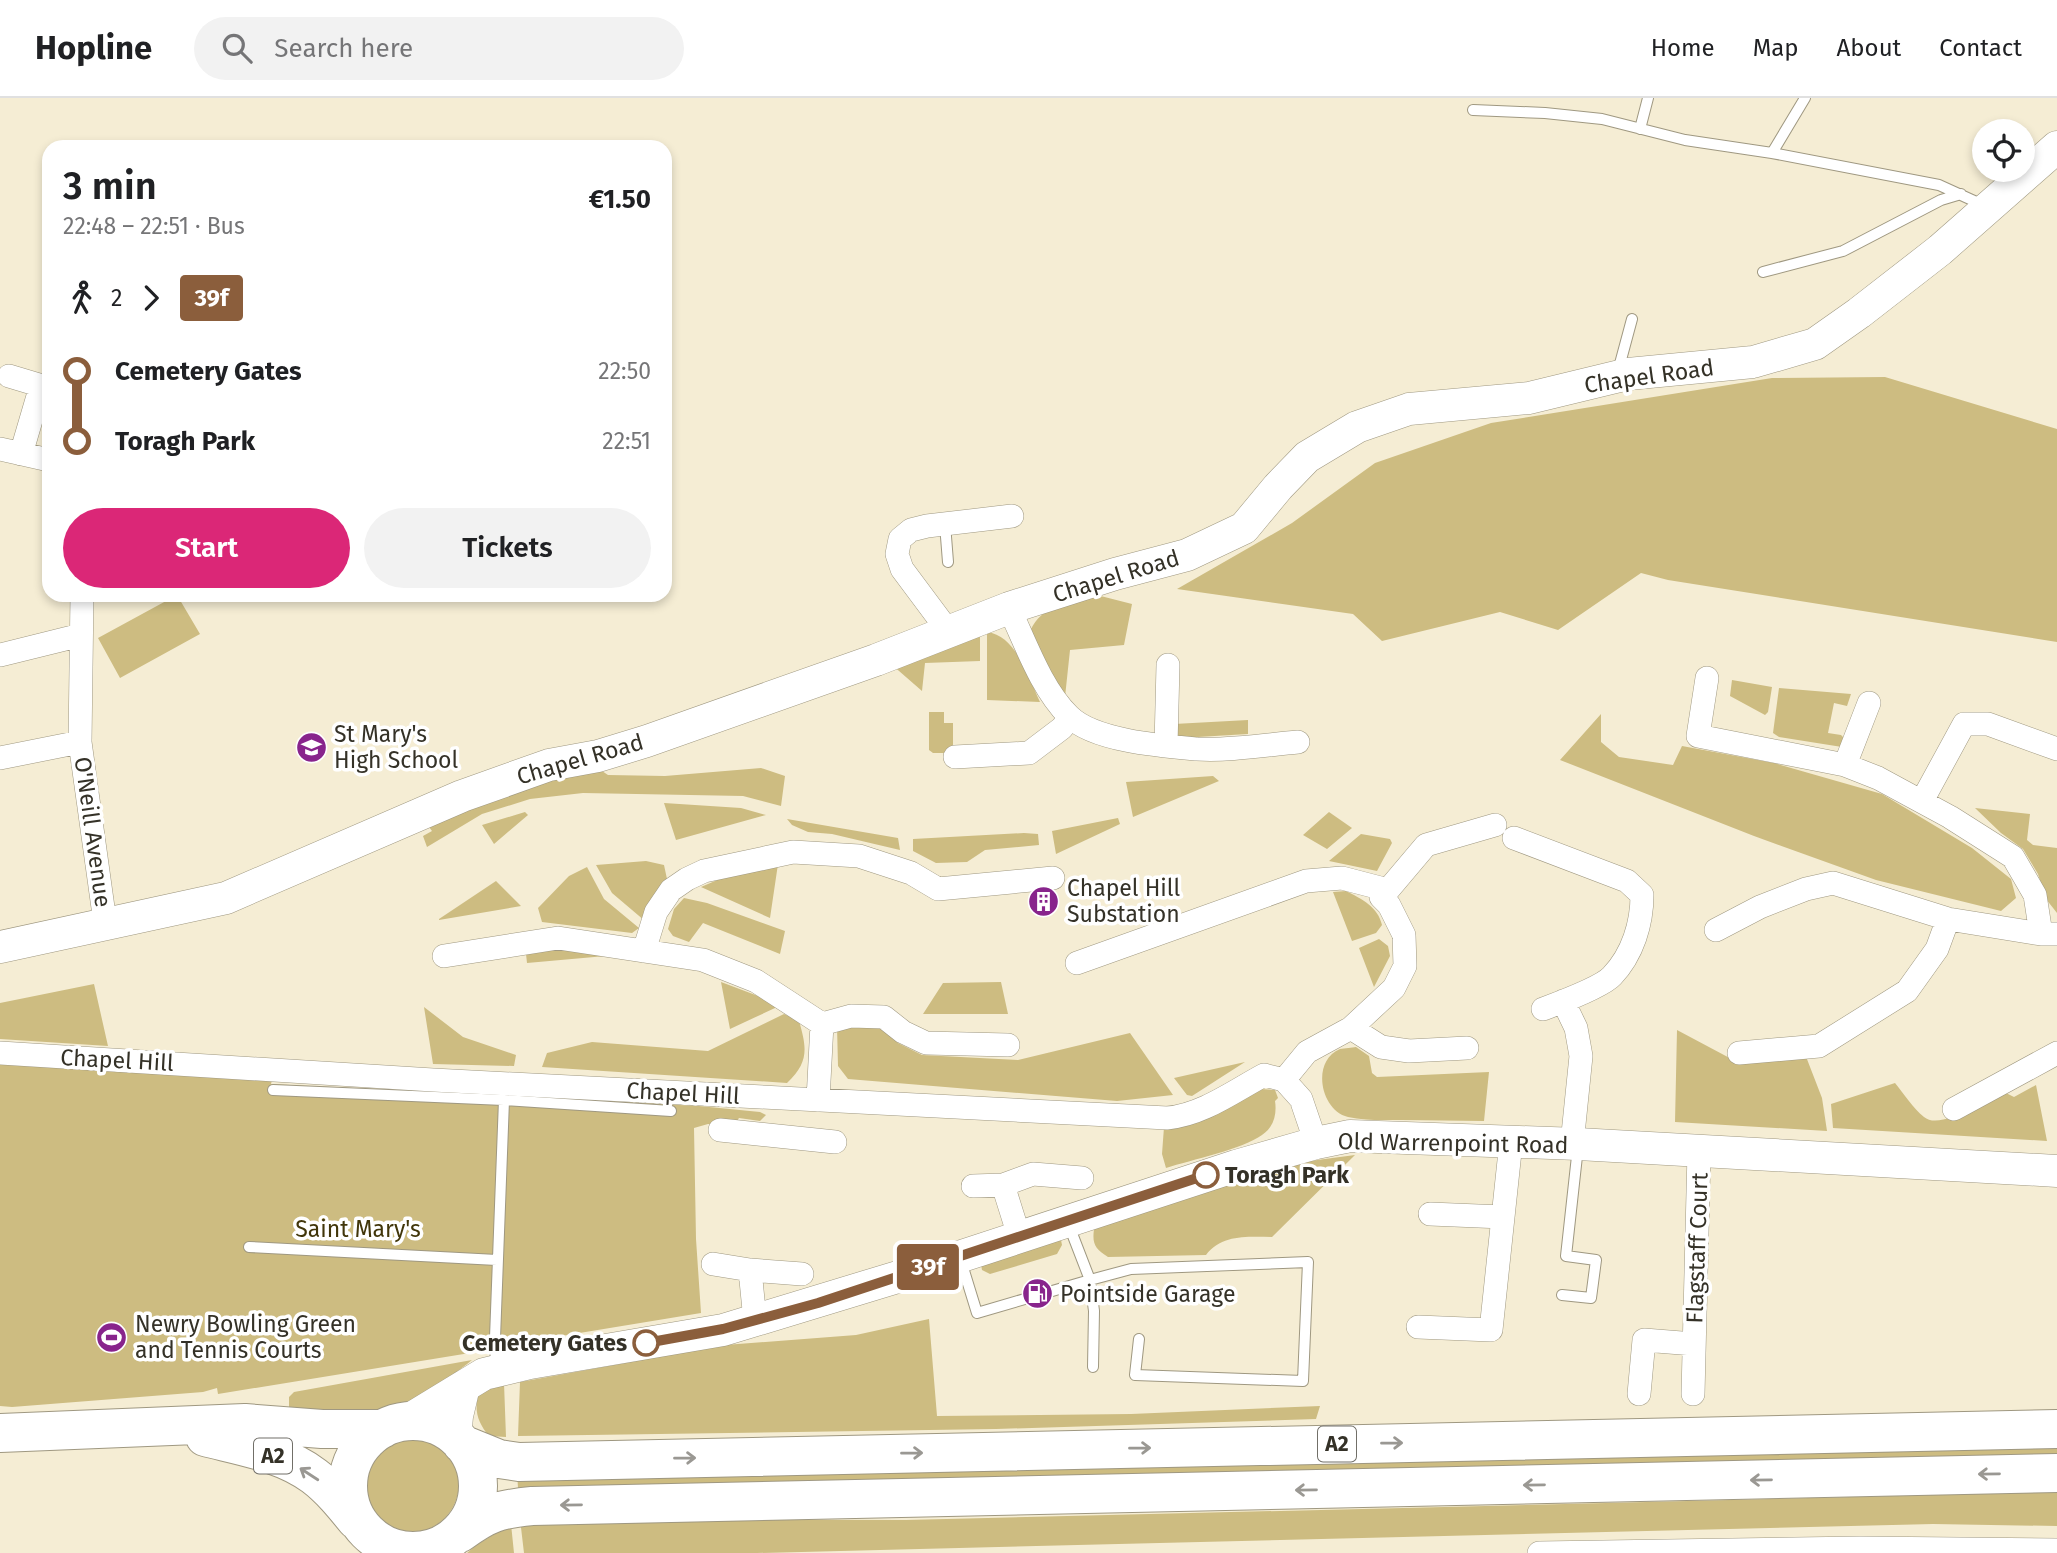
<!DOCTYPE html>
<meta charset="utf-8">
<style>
:root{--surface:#fff;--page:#f2f2f2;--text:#202124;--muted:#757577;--line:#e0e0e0;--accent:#db2777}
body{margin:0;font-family:"Fira Sans",sans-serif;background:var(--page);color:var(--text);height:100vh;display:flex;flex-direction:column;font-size:26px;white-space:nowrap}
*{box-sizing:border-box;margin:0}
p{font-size:23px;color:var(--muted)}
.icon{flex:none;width:38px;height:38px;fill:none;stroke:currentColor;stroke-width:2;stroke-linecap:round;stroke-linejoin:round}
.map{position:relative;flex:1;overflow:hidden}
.details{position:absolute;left:42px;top:42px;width:630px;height:462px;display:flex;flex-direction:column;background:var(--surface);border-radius:21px;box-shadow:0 4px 10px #0003}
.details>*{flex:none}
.badge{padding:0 14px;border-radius:5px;font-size:24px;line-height:46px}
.controls{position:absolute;left:1972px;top:21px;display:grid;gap:14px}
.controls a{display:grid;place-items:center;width:63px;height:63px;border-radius:50%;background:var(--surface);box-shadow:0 4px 10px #0003;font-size:35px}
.map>.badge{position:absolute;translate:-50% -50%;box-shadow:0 0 0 4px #fff}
.legs{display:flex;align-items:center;gap:10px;height:77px;padding:0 21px;font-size:23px}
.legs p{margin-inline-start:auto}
.overview{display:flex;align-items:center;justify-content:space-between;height:119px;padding:0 21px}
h1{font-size:38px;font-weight:600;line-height:52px}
.button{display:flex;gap:14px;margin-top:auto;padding:14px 21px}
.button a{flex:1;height:80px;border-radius:42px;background:var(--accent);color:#fff;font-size:28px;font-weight:600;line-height:80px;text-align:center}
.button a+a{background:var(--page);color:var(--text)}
ul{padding:0 21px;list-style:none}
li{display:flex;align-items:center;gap:24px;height:70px;font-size:26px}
li i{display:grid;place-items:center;width:10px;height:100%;margin:0 9px;background:currentColor}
li i::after{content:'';width:18px;height:18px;margin:-9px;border:5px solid;border-radius:50%;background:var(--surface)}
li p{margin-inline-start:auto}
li:first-child i{background:linear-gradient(#0000 50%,currentColor 0)}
li:last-child i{background:linear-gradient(currentColor 50%,#0000 0)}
header{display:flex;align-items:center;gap:42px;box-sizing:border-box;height:98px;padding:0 35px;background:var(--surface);border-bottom:2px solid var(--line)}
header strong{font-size:33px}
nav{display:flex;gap:38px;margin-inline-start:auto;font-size:24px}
.search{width:490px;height:63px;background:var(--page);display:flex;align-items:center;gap:18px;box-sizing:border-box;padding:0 24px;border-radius:38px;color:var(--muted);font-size:26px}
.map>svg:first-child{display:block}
</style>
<header>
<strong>Hopline</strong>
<div class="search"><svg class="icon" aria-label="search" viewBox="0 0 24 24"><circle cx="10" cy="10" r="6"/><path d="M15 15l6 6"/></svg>Search here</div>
<nav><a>Home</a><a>Map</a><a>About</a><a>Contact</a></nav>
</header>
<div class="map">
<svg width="2057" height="1455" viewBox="0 0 2057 1455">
<rect width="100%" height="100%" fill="#f5edd4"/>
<!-- green -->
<path fill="#cdbc81" d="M1885,279L2057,331V544L1668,482L1641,475L1558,532L1500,514L1382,543L1353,516L1177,491L1292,425L1375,365L1491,325L1772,280Z
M1085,494L1132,506L1124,547L1070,552L1065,599L1041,555L1031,531C1041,511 1064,502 1085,494Z
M177,497L200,536L120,580L98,540Z
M980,534V563L925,565L922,593L891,566Z
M987,534C1017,538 1028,579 1040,604L987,602Z
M1732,582L1772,589L1768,614L1765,617L1730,598Z
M1779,590L1851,596L1847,608L1834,605L1828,635L1841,637L1846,642L1842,649L1779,639L1773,635Z
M929,614H944V625H953V655H933L929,652Z
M1601,616V644L1619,659L1673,667L1682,648L1774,665L1882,696L1972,750L2011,781L2016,800L2001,813L1876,782L1754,738L1560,662Z
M1248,622V636L1181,640L1174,633V626Z
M596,669L608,677L665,678L761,670L785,678L781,708L743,698L583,695L530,701L482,716L427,749L423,738L432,733L426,725L475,704Z
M1213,678L1219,683L1133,719L1126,684Z
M664,705L741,710L766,717L676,742Z
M1975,710L2030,716L2027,742L2033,747L2057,750V815L2046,801L2038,776L2023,751L2001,735Z
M525,714L528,717L494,746L482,727Z
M1329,714L1352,730L1327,751L1303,737Z
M1118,720L1120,726L1056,756L1052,733Z
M787,721L898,740L900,752L832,736L808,734L792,727Z
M1024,735L1038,736L1039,747L985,752L967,764L936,765L913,753V741Z
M1361,736L1390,741L1392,745L1377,773L1329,763Z
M646,763L664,767L667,781L645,823L612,795L596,767Z
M778,766L770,820L701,789L729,777Z
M587,769L604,801L639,830L632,835L542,824L538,810L569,778Z
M496,783L521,808L439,822V821Z
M1346,793C1362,801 1378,809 1382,827L1376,835L1352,843L1333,794Z
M684,800L707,805L785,833L780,856L703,825L689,844L673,838L668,831L674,811Z
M1379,841L1388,848L1390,858L1374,889L1359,850Z
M559,846L628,856L527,865L526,856Z
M721,884L774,904L775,910L730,931Z
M1001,884L1008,916H923L943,885Z
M94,886L108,948L0,941V905Z
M424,909L463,939L516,957L514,968L433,966Z
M784,916L799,923C807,950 809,964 787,985L542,969L547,955L592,944L708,953Z
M881,926L898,945L922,957L1018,962L1130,935L1173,997L1117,1003L848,981L838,968L837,928Z
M1677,932L1739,965L1805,956L1822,1000L1827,1033L1675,1024Z
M1356,949L1369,958L1372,975L1377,979L1489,974L1484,1023C1456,1023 1429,1022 1402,1022C1384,1022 1365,1023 1348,1019C1320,1012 1311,963 1340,951C1345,950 1352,950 1356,949Z
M1245,964L1192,998L1187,997L1174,980Z
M0,965L272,982L271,986L699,1008L760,1014L766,1017L760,1023L739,1020L735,1026H708L694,1030L696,1141L701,1215L507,1247L503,1242L495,1240L483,1245L476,1254L218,1296L217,1290L203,1294L12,1309L0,1308Z
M1895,985C1904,996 1913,1010 1924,1019C1940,1033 1986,1002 2004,994L2014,999L2036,987L2047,1043L1833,1030L1831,1006Z
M1261,991L1275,992L1278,1000L1275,1003C1277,1016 1274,1029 1262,1037C1243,1051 1191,1062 1166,1070L1162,1056L1164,1029Z
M1355,1057L1272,1139C1248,1139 1222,1136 1206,1157L1108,1159C1095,1151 1092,1146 1094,1131L1272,1068Z
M1061,1142L1062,1147L1057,1156L990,1176L982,1172L981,1167Z
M929,1221L937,1318L1131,1316L1320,1308L1316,1321L996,1331L518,1338L520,1284L725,1247L856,1237Z
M472,1262C447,1282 404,1316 371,1317C344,1318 316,1314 289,1313V1299L294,1294Z
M504,1285L506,1339L489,1338C477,1324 473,1310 480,1293Z
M359 1385a50 50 0 1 1 100 0a50 50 0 1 1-100 0Z
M2057,1343V1361L518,1390L517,1373Z
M2057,1394V1428L1933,1426L757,1455H524L520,1421L906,1422Z
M511,1426L514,1455H467L475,1448Z"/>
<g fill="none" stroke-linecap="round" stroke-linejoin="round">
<defs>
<path id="lane" d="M1473,12L1545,15L1602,21L1685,42L1772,55L1939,87L1983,107
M1640,31L1648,0
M1772,55L1805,0
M1763,174L1843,153L1941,102L1961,96
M1618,273L1632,221
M945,426L948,464
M273,992L504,1002L671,1013
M1068,1125L1090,1182L1131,1171L1308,1164L1303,1283L1135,1277L1139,1241
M249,1149L497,1162
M961,1163L977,1215L1090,1182L1094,1213L1093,1269
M1562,1197L1591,1200L1596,1162L1566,1158L1578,1049
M496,1270L495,1240L504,1002"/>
<path id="street" d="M9,278L49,290
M0,351L49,362
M21,356L41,288
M82,497L80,644L105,824
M1009,510C1026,546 1041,590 1069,618C1094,643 1162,648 1197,651C1229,653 1265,647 1298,644
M949,534L902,471L897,456L900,441L911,432L927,428L1012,418
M0,557L81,537
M1707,580L1698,638L1845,667L1878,680L1950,719L2013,759L2035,797L2041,836
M1166,647L1168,567
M955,659L1029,655L1062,630L1070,619
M0,660L80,644
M1845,667L1869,605
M1922,703L1964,626H1988L2057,651
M1514,740L1627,783L1642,797C1642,825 1633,856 1612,878C1602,889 1559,905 1543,911
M1388,792L1426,747L1495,727
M1716,832L1760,809L1806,791L1833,785L1948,821L2041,836H2057
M644,853L656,814L671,792L687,781L704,773L793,754L859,758L911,775L938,791L1053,780
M444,858L558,840L703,862L756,883L822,926L818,1002
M1077,865L1306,783L1342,780L1388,792L1381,799L1389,807L1404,837L1405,868L1394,890L1351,930L1307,954L1284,982
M1563,903L1576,930L1581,958L1573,1036L1578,1046
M822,926L851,918L884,919L903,934L926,945L1008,947
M1351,930L1381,949L1409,953L1467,950
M0,955L433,982L1167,1020C1202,1017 1234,993 1264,977L1284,982L1301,1001L1316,1045
M1739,955L1819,948L1907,893L1937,851L1948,821
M1954,1011L2057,955
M720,1032L835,1044
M1003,1087L1019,1138
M973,1088L1003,1087L1033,1076L1082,1080
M1430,1116L1503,1119
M713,1166L750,1172L802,1176
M750,1172L755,1222
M1418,1229L1491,1232L1511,1044
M1639,1296L1644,1242L1694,1246
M1693,1296L1699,1054
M370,1439L382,1455
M440,1455L446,1445
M1539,1455L1860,1450L2057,1452"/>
<path id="secondary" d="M0,849L226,800L462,698L549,667L598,658L647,643L876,562L1009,510L1115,476L1187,457L1244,430L1278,389L1307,359L1357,329L1409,311L1529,300L1628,276L1753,264L1815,246L1859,215L1940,152L2057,49
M402,1326L484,1276L530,1265L723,1232L901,1178L1236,1068L1316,1045L1350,1038L1578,1046L2057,1073
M455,1341L457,1318L464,1288"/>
<path id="highway" d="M348 1388a65 65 0 1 1 130 0a65 65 0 1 1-130 0Z
M0,1335L245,1325L322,1331H382
M205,1339C240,1348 284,1355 314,1378C330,1390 343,1406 356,1422
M462,1346L499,1361L519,1364L2057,1331
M460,1435C487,1415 499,1411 532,1408L2057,1375"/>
</defs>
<!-- lane casing -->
<use href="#lane" stroke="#9f9881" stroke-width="12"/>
<!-- street casing -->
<use href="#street" stroke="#9f9881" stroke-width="24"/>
<!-- secondary casing -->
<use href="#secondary" stroke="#9f9881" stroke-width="33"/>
<!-- highway casing -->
<use href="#highway" stroke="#9f9881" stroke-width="40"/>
<!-- lane -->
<use href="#lane" stroke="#fff" stroke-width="10"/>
<!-- street -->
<use href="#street" stroke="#fff" stroke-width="23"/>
<!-- secondary -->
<use href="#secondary" stroke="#fff" stroke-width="32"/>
<!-- highway -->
<use href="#highway" stroke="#fff" stroke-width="38"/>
</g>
<!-- one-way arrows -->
<defs><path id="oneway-shaft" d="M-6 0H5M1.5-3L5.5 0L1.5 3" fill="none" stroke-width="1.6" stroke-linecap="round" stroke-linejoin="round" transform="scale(1.75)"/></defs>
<g stroke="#9a9893">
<use href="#oneway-shaft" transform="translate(1392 1345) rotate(-1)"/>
<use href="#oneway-shaft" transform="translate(1140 1350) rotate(-1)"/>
<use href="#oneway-shaft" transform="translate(912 1355) rotate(-1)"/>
<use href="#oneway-shaft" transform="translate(685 1360) rotate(-1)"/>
<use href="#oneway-shaft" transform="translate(309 1376) rotate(-147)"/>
<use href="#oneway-shaft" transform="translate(1989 1376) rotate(179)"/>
<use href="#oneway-shaft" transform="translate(1761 1382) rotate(179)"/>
<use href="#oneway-shaft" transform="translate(1534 1387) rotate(179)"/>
<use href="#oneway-shaft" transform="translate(1306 1392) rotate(179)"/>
<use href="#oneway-shaft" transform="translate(571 1407) rotate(179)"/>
</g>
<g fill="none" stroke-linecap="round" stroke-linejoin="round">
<defs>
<path id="line-1" d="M646,1245L723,1231L818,1205L1206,1077"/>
</defs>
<!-- line-1 casing -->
<use href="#line-1" stroke="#fff" stroke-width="16"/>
<!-- line-1 -->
<use href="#line-1" stroke="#8b5e3c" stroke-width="10"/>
</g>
<!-- icons -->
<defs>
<symbol id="school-disc" viewBox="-11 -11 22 22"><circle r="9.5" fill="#88248c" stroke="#fff"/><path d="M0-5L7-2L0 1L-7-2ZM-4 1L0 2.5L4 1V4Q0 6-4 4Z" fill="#fff"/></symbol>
<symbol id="building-disc" viewBox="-11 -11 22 22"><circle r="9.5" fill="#88248c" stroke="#fff"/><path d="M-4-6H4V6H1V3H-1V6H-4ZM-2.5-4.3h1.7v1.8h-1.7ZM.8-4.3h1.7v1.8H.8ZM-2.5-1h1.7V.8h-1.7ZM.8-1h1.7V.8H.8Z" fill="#fff"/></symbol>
<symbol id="fuel-disc" viewBox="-11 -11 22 22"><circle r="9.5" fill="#88248c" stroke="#fff"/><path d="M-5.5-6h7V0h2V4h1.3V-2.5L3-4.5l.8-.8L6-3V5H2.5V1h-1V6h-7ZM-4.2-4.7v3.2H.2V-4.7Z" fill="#fff"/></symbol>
<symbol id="stadium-disc" viewBox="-11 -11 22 22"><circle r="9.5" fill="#88248c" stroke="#fff"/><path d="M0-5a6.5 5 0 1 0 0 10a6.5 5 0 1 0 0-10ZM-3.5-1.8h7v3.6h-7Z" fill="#fff"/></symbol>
</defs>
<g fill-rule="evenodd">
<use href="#school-disc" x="294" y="632" width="35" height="35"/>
<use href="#building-disc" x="1026" y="786" width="35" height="35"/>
<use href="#fuel-disc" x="1020" y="1178" width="35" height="35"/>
<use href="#stadium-disc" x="94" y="1222" width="35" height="35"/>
</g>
<!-- markers -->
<g fill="#fff" stroke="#8b5e3c" stroke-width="3.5">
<circle cx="1206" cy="1077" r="12"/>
<circle cx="646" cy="1245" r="12"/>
</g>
<g text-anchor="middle" stroke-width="7" stroke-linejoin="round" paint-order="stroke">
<!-- shield labels -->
<g fill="#fff" stroke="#716f68" stroke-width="2">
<rect x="1318" y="1328.5" width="38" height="35" rx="5"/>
<rect x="254" y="1340.5" width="38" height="35" rx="5"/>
</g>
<g font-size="21" font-weight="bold" fill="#343127">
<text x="1337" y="1353">A2</text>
<text x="273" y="1365">A2</text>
</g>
<!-- street labels -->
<g font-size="23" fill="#343127" stroke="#fff">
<text transform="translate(1649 278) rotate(-8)" y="8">Chapel Road</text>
<text transform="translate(1116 478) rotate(-17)" y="8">Chapel Road</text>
<text transform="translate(580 661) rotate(-16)" y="8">Chapel Road</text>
<text transform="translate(93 734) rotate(82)" y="8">O'Neill Avenue</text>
<text transform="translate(117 962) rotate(3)" y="8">Chapel Hill</text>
<text transform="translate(683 995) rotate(3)" y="8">Chapel Hill</text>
<text transform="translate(1453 1045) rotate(1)" y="8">Old Warrenpoint Road</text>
<text transform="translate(1697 1150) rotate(-88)" y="8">Flagstaff Court</text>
</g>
<!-- poi labels -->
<g font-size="23" fill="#343127" stroke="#fff" text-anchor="start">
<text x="334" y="644">St Mary's<tspan x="334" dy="26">High School</tspan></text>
<text x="1067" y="798">Chapel Hill<tspan x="1067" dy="26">Substation</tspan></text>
<text x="1060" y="1204">Pointside Garage</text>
<text x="135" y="1234">Newry Bowling Green<tspan x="135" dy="26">and Tennis Courts</tspan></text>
</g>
<!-- stop labels -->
<g font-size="23" font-weight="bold" fill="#343127" stroke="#fff" text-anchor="start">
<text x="1225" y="1085">Toragh Park</text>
<text x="627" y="1253" text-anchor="end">Cemetery Gates</text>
</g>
<!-- park labels -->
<g font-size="23" fill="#41360a" stroke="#fff">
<text x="358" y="1139">Saint Mary's</text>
</g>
</g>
</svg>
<div class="controls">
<a><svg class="icon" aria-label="locate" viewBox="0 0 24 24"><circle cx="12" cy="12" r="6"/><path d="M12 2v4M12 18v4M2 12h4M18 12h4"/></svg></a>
</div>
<b class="badge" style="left:928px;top:1169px;background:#8b5e3c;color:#fff">39f</b>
<section class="details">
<div class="overview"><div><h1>3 min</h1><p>22:48 – 22:51 · Bus</p></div><b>€1.50</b></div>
<div class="legs"><svg class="icon" aria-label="walk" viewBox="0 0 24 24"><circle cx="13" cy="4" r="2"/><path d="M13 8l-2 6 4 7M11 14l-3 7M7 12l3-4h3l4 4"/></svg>2<svg class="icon" aria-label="forward" viewBox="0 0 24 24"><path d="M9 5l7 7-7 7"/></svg><b class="badge" style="background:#8b5e3c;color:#fff">39f</b></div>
<ul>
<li><i style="color:#8b5e3c"></i><b>Cemetery Gates</b><p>22:50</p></li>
<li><i style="color:#8b5e3c"></i><b>Toragh Park</b><p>22:51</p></li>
</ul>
<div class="button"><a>Start</a><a>Tickets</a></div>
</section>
</div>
